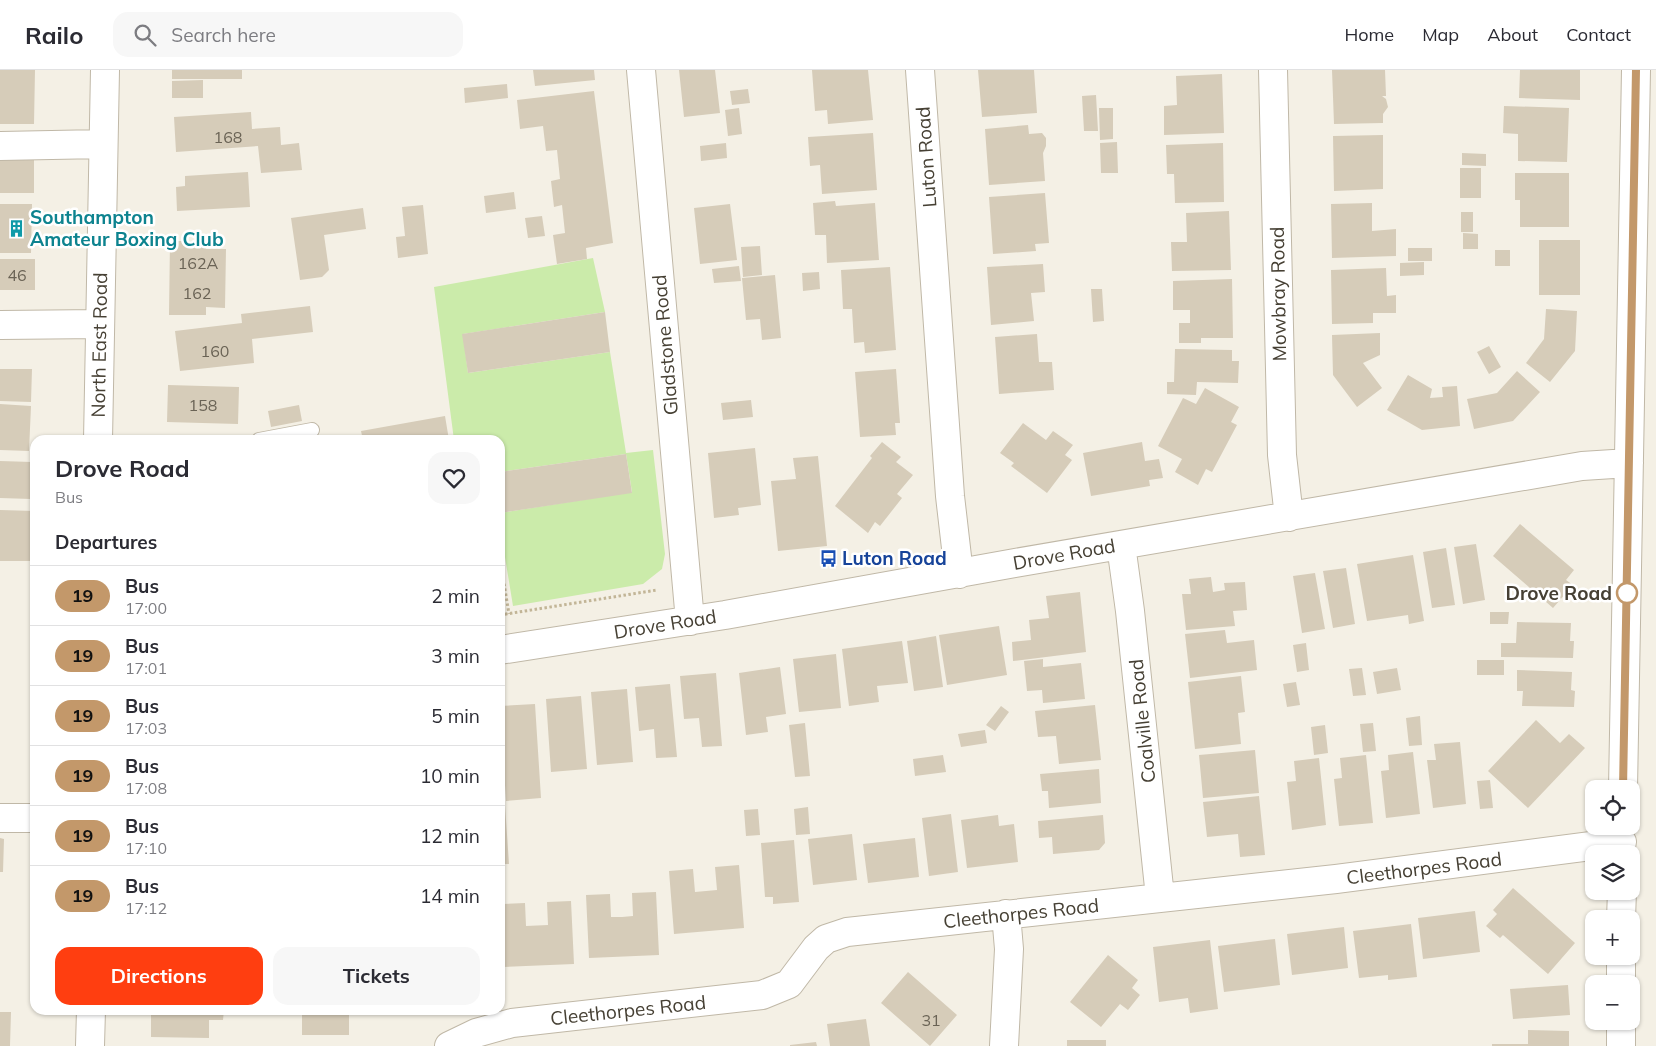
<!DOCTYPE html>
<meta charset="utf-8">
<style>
:root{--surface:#fff;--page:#f7f7f7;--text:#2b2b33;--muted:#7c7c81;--line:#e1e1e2;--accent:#ff3e10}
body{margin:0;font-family:Mulish,sans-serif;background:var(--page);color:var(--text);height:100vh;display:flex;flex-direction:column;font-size:19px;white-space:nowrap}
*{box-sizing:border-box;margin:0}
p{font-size:16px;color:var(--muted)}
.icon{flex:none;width:28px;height:28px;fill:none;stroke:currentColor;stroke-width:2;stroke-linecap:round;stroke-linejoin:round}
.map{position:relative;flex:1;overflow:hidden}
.drawer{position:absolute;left:30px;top:365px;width:475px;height:580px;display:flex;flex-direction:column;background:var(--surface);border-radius:15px;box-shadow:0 1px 4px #0004}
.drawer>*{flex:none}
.badge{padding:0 10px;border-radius:16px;font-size:18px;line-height:32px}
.tools{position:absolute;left:1585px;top:710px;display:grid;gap:10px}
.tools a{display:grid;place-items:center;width:55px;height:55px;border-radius:10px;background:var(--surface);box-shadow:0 1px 4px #0004;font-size:25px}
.map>.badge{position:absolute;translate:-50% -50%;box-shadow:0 0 0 2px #fff}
h2{padding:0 25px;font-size:19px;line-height:45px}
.round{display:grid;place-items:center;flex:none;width:52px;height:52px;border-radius:15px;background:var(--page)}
.overview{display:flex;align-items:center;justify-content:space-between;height:85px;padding:0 25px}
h1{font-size:24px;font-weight:700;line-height:38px}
.cta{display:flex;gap:10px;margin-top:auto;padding:10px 25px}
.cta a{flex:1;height:58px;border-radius:15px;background:var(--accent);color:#fff;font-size:20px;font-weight:700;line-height:58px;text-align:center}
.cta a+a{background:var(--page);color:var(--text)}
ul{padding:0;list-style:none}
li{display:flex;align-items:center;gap:15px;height:60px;padding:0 25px;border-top:1px solid var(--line)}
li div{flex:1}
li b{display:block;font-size:19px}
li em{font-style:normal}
li .badge{min-width:55px;font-weight:700;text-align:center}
header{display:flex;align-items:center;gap:30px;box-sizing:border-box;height:70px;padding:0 25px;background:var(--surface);border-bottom:1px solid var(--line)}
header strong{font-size:24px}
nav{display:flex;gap:28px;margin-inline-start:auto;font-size:18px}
.search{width:350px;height:45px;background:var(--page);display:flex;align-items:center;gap:12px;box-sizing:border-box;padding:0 18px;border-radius:15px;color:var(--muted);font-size:19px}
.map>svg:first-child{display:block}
</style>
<header>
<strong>Railo</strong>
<div class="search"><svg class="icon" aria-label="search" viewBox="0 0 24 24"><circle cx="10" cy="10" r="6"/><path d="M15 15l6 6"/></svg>Search here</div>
<nav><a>Home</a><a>Map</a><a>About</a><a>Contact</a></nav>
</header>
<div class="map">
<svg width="1656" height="976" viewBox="0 0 1656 976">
<rect width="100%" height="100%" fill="#f4f0e5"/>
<!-- green -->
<path fill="#cbebaa" d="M593,188L605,242L463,264L468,303L610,282L626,383L653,380L665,484L662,499L643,514L513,536L503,475H500V443L632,422L626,384L500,402V370H454L434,217Z"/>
<!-- building -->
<path fill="#d6ccb9" d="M0,0H35L34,54H0Z
M172,0H242V9H172Z
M533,0H594L595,10L535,16Z
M679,0H715L720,43L684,47Z
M812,0H868L873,50L828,54L827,40L815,41Z
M978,0H1034L1037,43L982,47Z
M1332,0H1385L1386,26H1382L1386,29L1388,37L1383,44V53L1334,54Z
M1520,0H1580V30L1519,28Z
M1222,4L1224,63L1164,65V36L1177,35L1176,6Z
M203,10V28H172V11Z
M507,14L508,28L465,33L464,18Z
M748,19L750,33L732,35L730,21Z
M594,21L613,173L586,178L587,189L557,194L553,165L565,163L562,135L554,137L551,111L560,109L557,80L546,81L543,56L520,59L517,30Z
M1096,25L1098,61H1084L1082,26Z
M1504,36L1569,38L1567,92L1518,91V64L1503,63Z
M739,38L742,64L728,66L725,40Z
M1099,38H1113V69L1100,70Z
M251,42L252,59L280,57L281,75L299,73L302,100L261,103L258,76L176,82L174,47Z
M1028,55L1029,64L1042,63L1046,68V76L1043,83L1045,111L989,115L985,59Z
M873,63L877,120L822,124L820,95L810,96L808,67Z
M1383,65V119L1334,121L1333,66Z
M1117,72L1118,103H1101L1100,73Z
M726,73L727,88L701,91L700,76Z
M1223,73L1224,132L1175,133L1174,104H1167L1166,75Z
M1462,83L1486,84V96L1462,95Z
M0,89H34V123H0Z
M1460,98H1481V128H1460Z
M248,102L250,137L177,141L176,117L185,116V106Z
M1515,103H1569V157H1520V130H1515Z
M514,122L516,139L486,143L484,126Z
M1045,123L1049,173L1035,174L1036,181L993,184L989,127Z
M835,131L836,136L875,133L879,190L827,193L826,165H815L813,133Z
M1372,133V161L1396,159V186L1332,188L1331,134Z
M0,134H32L31,183H0Z
M730,134L737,190L700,194L694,138Z
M423,135L428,184L398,188L396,167L405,166L402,137Z
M363,138L366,159L324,165L329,200L322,207L300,210L291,148Z
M1229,141L1231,200L1172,201L1171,172H1187L1186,143Z
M1461,142H1473V162H1461Z
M542,146L545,166L528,168L525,148Z
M1463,163L1478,164V179H1463Z
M1539,170H1580V225H1539Z
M170,171H206V179H226L225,238L206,237V245H169Z
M760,176L762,205L743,207L741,177Z
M1408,178H1432V191H1408Z
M1495,180H1510V196H1495Z
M0,189H35V220H0Z
M1424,192V205L1400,206V193Z
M1043,194L1045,222L1031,223L1034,251L991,255L987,197Z
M739,196L741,211L714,213L712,199Z
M890,197L896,280L865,283L864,272L854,273L852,239H843L841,200Z
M1386,198L1387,226L1396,225V243H1373V253L1332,254L1331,200Z
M819,202L820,219L803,221L802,203Z
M775,205L781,268L762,270L760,249L746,250L742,208Z
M1232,209L1233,268H1201V273H1179V253H1190V240H1173V211Z
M1091,219H1102L1104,251L1093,252Z
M310,236L313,262L252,269L254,293L180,301L175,261L242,253L241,244Z
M1546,239L1577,241L1575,281L1550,312L1526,293L1544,269Z
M605,242L610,282L468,303L462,264Z
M1380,263V285L1363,293L1382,318L1357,337L1333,305L1332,265Z
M1037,264L1039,292H1052L1054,320L999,324L995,267Z
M1489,276L1501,297L1489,304L1477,282Z
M1175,279L1232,280V291H1239L1238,313L1197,312L1196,325L1167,324V312H1174Z
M0,299H32L31,332L0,331Z
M896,299L900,353H895L896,365L860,367L855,302Z
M1517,301L1540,322L1513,351L1474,359L1467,329L1497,323Z
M1408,305L1432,319L1430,328L1443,327L1442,317L1457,316L1460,356L1422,360L1387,340Z
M168,315L239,317L238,354L167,352Z
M1205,318L1239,337L1231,352L1237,355L1212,402L1206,399L1198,415L1175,402L1182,389L1158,376L1183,328L1196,334Z
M751,330L753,347L723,350L721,333Z
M0,334L31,336L29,381L0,380Z
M299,335L302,351L271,357L268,341Z
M445,346L449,370H363L361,361Z
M1023,353L1046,370L1053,361L1073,375L1065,385L1072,390L1047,423L1011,396L1014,393L1000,383Z
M882,372L901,387L896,392L913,405L897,424L902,428L880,456L875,452L868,463L835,436L872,388L870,386Z
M1142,372L1145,391L1159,389L1163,408L1149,410L1150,416L1091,426L1083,383Z
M755,378L761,435L738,438L739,445L714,448L708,383Z
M626,384L632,423L500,443V402Z
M818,386L827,476L778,481L771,411L796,409L793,388Z
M0,391L32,392L31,429L0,428Z
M0,440L35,441V491H0Z
M1520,454L1574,500L1566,510L1573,515L1553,538L1493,486Z
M1476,474L1485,530L1463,534L1454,477Z
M1446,478L1455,535L1432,538L1423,482Z
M1413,485L1424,551L1409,554L1408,545L1367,551L1357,494Z
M1346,498L1355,554L1333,558L1323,501Z
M1315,503L1325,559L1302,563L1293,506Z
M1211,507L1213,522L1225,520L1224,513L1245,512L1247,540L1233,541L1235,556L1186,560L1182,524H1191L1189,509Z
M1080,522L1086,582L1013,591L1012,572L1031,570L1029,550L1049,548L1046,526Z
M1490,542H1509L1508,554H1490Z
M1517,552L1571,553L1570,571H1574L1573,588L1501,587V573H1516Z
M999,556L1007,605L947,615L939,565Z
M1225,560L1227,573L1254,570L1257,600L1190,608L1185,564Z
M936,566L943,617L914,621L907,571Z
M902,571L908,613L877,616L879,632L849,636L842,579Z
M1306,573L1309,600L1297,602L1293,575Z
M836,584L841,638L799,642L793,589Z
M1043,589V597L1081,593L1085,629L1043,633L1042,620L1027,621L1024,591Z
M1477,590H1504V605H1477Z
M780,597L786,644L766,647L768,662L746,665L739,603Z
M1362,598L1366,625L1353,626L1349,599Z
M1397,598L1401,620L1377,624L1373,602Z
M1517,600L1572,602L1571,620L1575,621L1574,637L1522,636L1523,621H1517Z
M716,603L722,676L702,677L699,648L684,649L680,606Z
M1241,606L1245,642L1238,643L1241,674L1195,679L1188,612Z
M1296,612L1300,635L1287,637L1283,614Z
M670,614L677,687L656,688L654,659L639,661L635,617Z
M627,619L633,692L597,695L591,622Z
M581,626L587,699L551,702L546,629Z
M535,634L541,728L506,731L500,636Z
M1095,635L1101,690L1059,694L1056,666L1038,667L1035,641Z
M1001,636L1009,642L995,661L986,655Z
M1420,646L1422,675L1409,676L1406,648Z
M1536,650L1560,673L1569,664L1585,678L1528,738L1488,701Z
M805,653L810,706L795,707L789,655Z
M1373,653L1376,681L1363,682L1360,654Z
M1325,655L1328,683L1314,685L1311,657Z
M985,660L987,673L961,677L958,664Z
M1460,672L1466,734L1433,738L1427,690H1436L1434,674Z
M1255,680L1259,723L1203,728L1199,685Z
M1413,682L1420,744L1386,748L1381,701L1389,700L1388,685Z
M943,685L946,702L915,706L913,689Z
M1366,685L1373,753L1339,756L1334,709L1342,708L1340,688Z
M1319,688L1326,755L1292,760L1287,712L1296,711L1294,691Z
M1099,699L1101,733L1049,738L1048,721H1042L1040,704Z
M1490,710L1493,738L1480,739L1477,711Z
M1259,726L1265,785L1240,787L1238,764L1207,767L1203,732Z
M500,735H505L509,794H500Z
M808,737L810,764L796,765L794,739Z
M758,739L760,765L746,766L744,740Z
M951,744L958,802L929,806L922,748Z
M998,745L999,756L1014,754L1018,792L967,798L961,750Z
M1103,745L1105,773L1099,780L1053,784L1052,767L1039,768L1038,751Z
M852,764L857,810L813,815L808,769Z
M0,768L4,769L3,802H0Z
M915,768L919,807L868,813L863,774Z
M794,770L799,832L773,834V827H765L761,773Z
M739,795L744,858L674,864L669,801L693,799L695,822L717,820L715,797Z
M1513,818L1575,873L1548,904L1503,865L1500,868L1486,856L1497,844L1493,840Z
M656,822L659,885L589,888L586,825L610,824L611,847H622L633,846L632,823Z
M571,831L574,894L504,897L501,834L525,833L526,856L548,855L547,832Z
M1475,841L1480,882L1423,889L1418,848Z
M1411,854L1417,907L1388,910V905L1359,908L1353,861Z
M1344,857L1348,898L1292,905L1287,864Z
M1275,869L1280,915L1224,922L1218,876Z
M1210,870L1218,939L1190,943L1188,928L1159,932L1153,877Z
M1108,885L1138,910L1132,918L1140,925L1128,940L1120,934L1101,957L1070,932Z
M908,902L957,945L930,976L881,933Z
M1568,915L1570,945L1513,949L1510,919Z
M151,940H224L223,950H209V968L151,967Z
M302,940H349V965H302Z
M0,942H11L10,976H0Z
M866,949L870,976H830L827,954Z
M1528,960L1569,961V976H1492V974H1528Z
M1067,970H1106V976H1067Z
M816,972L817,976H790V975Z"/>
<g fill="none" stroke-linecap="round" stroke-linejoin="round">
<defs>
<path id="service" d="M259,370L312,360"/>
<path id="minor" d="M641,0L690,551
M920,0L950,426L959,504
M1273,0L1282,385L1289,447
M0,76L103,74
M0,255L100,254
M98,370L105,0
M1121,475L1130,541L1160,827
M500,580L725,545L1015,493L1582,396L1629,393
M1623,719L1636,0
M0,748H35
M1621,849L1622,821
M1621,914V886
M90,976L91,940
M449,976L476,963L512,953L762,925L789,914L816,878L826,869L847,862L1336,809L1622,772
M1004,976L1009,879L1006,844
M1621,976V951"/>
</defs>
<!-- service casing -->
<use href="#service" stroke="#c0b8a7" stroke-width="16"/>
<!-- minor casing -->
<use href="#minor" stroke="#c0b8a7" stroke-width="30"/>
<!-- path -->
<path stroke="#c2b597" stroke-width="3" stroke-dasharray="2.5 2.5" stroke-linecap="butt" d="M500,489L509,544
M500,545L657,520"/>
<!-- service -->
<use href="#service" stroke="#fff" stroke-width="14"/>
<!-- minor -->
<use href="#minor" stroke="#fff" stroke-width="28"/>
</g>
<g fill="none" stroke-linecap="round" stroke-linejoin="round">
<defs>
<path id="line" d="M1623,719L1636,0"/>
</defs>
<!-- line casing -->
<use href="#line" stroke="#fff" stroke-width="11"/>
<!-- line -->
<use href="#line" stroke="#c3986a" stroke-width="8"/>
</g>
<!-- icons -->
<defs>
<symbol id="building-bare" viewBox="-9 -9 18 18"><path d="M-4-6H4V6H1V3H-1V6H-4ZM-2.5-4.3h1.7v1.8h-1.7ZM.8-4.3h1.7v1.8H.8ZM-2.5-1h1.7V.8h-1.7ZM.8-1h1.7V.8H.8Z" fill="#0f9aa8" stroke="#fff" stroke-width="2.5" paint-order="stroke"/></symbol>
<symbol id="bus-bare" viewBox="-9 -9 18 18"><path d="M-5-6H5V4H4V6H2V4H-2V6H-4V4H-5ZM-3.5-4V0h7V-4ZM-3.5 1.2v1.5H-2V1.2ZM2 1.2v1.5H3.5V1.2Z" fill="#1a4fb4" stroke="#fff" stroke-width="2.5" paint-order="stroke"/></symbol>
</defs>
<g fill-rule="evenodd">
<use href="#building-bare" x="4" y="146" width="25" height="25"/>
<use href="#bus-bare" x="816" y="476" width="25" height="25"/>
</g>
<!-- markers -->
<circle fill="#fff" stroke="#c3986a" stroke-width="2.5" cx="1627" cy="523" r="10"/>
<g text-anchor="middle" stroke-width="5" stroke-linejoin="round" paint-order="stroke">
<!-- number labels -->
<g font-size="16" fill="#6a6355">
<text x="228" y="73">168</text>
<text x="198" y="199">162A</text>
<text x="17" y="211">46</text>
<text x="197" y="229">162</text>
<text x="215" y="287">160</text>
<text x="203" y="341">158</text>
<text x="931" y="956">31</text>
</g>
<!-- street labels -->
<g font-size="19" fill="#464034" stroke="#fff">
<text transform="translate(926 87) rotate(-94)" y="7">Luton Road</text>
<text transform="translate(1278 224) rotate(-91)" y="7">Mowbray Road</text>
<text transform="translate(99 275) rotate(-89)" y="7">North East Road</text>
<text transform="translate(665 275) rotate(-95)" y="7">Gladstone Road</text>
<text transform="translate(1064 484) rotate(-10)" y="7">Drove Road</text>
<text transform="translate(665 554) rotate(-9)" y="7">Drove Road</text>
<text transform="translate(1142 651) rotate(-96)" y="7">Coalville Road</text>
<text transform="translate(1424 798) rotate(-7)" y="7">Cleethorpes Road</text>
<text transform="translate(1021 843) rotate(-6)" y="7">Cleethorpes Road</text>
<text transform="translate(628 940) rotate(-6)" y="7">Cleethorpes Road</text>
</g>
<!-- culture labels -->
<g font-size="19" font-weight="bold" fill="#0d838f" stroke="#fff" text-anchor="start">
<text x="30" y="154">Southampton<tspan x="30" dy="22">Amateur Boxing Club</tspan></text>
</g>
<!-- transit labels -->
<g font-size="19" font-weight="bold" fill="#164399" stroke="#fff" text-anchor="start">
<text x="842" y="495">Luton Road</text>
</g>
<!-- stop labels -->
<g font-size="19" font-weight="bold" fill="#464034" stroke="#fff" text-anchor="end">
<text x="1612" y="530">Drove Road</text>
</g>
</g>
</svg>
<div class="tools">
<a><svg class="icon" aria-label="locate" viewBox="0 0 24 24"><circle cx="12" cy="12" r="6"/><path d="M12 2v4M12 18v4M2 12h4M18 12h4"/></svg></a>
<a><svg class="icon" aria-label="layers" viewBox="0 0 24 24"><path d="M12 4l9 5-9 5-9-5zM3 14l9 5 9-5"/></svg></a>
<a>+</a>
<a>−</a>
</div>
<section class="drawer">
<div class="overview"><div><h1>Drove Road</h1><p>Bus</p></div><a class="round"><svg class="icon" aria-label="heart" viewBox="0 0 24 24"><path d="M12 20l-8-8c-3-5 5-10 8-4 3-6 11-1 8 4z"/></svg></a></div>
<h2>Departures</h2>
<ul>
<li><span class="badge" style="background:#c3986a;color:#111">19</span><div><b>Bus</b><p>17:00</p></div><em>2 min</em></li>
<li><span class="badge" style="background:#c3986a;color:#111">19</span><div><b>Bus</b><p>17:01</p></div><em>3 min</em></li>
<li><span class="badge" style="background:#c3986a;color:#111">19</span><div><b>Bus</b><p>17:03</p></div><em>5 min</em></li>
<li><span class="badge" style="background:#c3986a;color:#111">19</span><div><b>Bus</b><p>17:08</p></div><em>10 min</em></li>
<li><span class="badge" style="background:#c3986a;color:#111">19</span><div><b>Bus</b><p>17:10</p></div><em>12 min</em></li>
<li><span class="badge" style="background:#c3986a;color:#111">19</span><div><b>Bus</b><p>17:12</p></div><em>14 min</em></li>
</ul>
<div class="cta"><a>Directions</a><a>Tickets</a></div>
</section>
</div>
